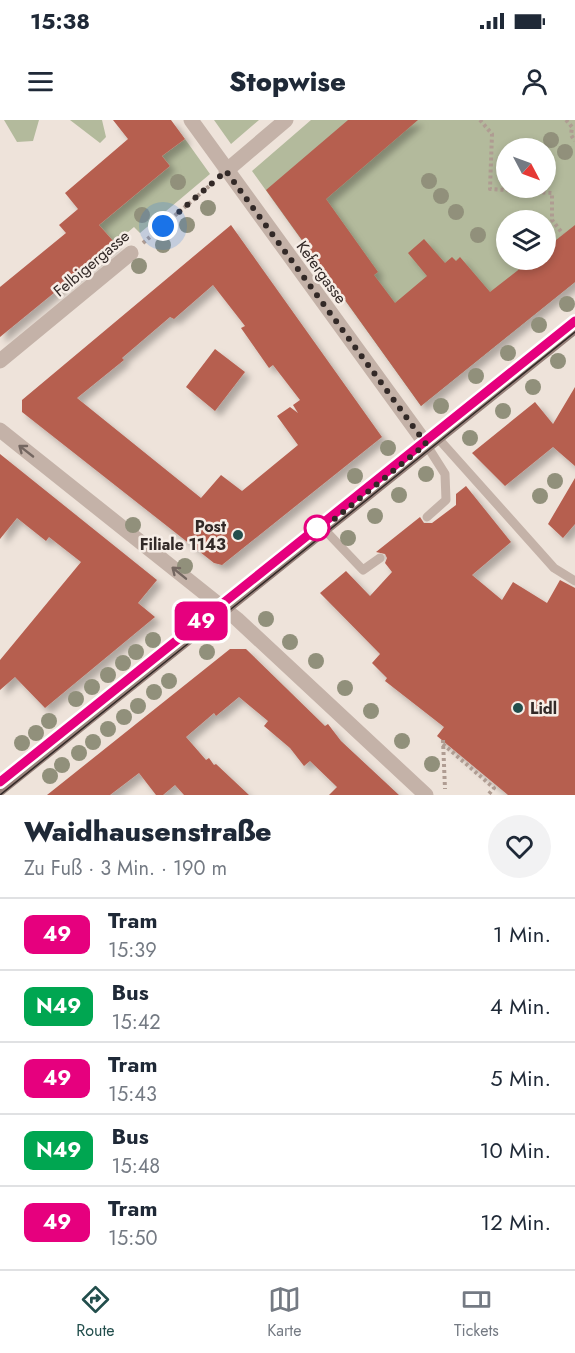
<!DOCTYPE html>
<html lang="de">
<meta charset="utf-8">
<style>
:root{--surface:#fff;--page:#f2f2f3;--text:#1f2937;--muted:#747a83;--line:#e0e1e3;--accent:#224e4c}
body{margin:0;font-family:Jost,sans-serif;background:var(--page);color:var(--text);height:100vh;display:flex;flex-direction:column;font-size:22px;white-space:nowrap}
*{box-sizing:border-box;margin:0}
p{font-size:20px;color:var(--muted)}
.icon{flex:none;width:33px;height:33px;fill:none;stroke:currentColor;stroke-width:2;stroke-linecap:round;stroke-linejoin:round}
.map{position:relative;height:675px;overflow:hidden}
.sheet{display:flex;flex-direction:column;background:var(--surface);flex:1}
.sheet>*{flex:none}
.badge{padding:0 12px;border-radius:9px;font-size:21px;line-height:39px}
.needle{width:39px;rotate:131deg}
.controls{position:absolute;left:496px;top:18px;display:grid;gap:12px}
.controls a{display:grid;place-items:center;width:60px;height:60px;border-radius:50%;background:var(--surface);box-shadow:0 3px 9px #0003;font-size:30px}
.you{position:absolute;width:30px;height:30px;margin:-15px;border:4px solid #fff;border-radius:50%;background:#1a73e8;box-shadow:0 0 0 9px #1a73e833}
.map>.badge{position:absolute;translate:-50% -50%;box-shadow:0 0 0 3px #fff}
.round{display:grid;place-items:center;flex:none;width:63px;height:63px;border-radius:32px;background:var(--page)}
.summary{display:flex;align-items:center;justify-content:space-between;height:102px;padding:0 24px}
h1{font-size:28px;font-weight:800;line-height:45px}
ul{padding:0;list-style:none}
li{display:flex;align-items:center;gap:18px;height:72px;padding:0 24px;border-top:2px solid var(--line)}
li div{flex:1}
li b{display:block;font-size:22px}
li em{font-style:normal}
li .badge{min-width:66px;font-weight:700;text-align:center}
.status{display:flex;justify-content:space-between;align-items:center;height:42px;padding:0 30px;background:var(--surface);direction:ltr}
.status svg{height:16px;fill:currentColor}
header{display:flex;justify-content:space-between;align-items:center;height:78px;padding:0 24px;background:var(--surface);font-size:27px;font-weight:800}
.tab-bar{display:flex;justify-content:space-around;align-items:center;height:84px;border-top:2px solid var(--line);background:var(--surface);font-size:16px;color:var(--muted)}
.tab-bar a{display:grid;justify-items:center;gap:3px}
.tab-bar .selected{color:var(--accent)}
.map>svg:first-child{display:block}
</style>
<div class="status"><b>15:38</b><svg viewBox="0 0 49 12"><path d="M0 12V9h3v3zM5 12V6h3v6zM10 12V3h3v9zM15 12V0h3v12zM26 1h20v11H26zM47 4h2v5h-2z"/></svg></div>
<header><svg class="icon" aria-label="menu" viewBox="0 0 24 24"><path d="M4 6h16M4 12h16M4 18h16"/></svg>Stopwise<svg class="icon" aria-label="person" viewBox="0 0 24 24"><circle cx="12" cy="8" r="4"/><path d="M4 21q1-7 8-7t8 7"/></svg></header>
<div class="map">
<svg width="575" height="675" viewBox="0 0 575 675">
<defs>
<filter id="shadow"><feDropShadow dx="5.5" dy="5.5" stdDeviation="3" flood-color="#0004"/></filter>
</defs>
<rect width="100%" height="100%" fill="#eee3da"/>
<!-- green -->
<path fill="#b3ba9c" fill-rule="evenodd" d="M4,0H39L33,21L17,22Z
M70,0H102L106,17L100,23Z
M214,0H259L231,24Z
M311,0H575V162L421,286L252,51ZM507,28H546V68H507ZM507,100H546V140H507Z
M185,19L210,54L140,113L134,107L115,123L99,105L170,46L162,36Z"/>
<!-- building -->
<path fill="#b65f50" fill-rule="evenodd" filter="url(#shadow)" d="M113,0H171L185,19L162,36L170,46L99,105L115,123L0,217V167L66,113L59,105L78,89L65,73L128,19Z
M348,0H418L326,79L378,152L374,155L395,183L427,156L408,133L424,119L445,143L452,137L456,141L460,137L490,172L531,140H546V128L575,105V162L421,286L266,70Z
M231,105L382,317L222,445L214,443L22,292V280ZM213,165L245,206L241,208L269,248L273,245L300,280L293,285L298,293L290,287L277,296L298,325L242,371L221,355L201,378L77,278L124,240L122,238L170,197L174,199Z
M215,229L245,252L215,291L186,267Z
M575,267V346L553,327L505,366L472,333L535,282L553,304Z
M0,334L157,460L138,483L155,497L45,588L15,557L0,570V540L81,442L49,417L46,421L17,398L0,419Z
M575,358V404L563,418L548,404Z
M466,366L511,422L472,455L502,480L513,462L547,483L560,460L575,468V675H508L437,616L444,607L385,561L387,558L372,543L380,534L320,473L346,451L370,476L392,452L385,443L387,438L385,434L376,432L420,397L424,403H432L456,385V374Z
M230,529H246L325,606L328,604L341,621L399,675H329L337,667L310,641L304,646L290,628L264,606L268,601L239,577L216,596L214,593L186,617L206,640L209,638L214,645L216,644L249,675H184L175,665L163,675H156L139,653L110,675H47Z"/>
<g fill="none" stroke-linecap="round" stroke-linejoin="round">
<!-- path -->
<path stroke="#af9c92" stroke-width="4" stroke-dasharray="3 3" stroke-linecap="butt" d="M480,0L492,14L490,69L552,73V100L563,114
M566,0L572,7L571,15L575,21
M143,123L215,61
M443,620L445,669
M443,624L494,668L488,675"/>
<!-- service -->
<path stroke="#c4b2a8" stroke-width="9" d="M436,316L554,448L575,461
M426,324L445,354L446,380L427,397
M323,408L363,450L380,438"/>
<!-- minor -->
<path stroke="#c4b2a8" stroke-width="15" d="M191,0L426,324
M226,51L286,0
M0,241L131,133"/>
<!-- tertiary -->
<path stroke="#c4b2a8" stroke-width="15" d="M0,310L237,499L426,675"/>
<!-- secondary -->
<path stroke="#97817a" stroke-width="15" d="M0,668L575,206"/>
<!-- tram -->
<path stroke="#322927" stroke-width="1.5" d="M0,662L397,343
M0,675L575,212"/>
</g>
<!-- trees -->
<g fill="#91907b">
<circle cx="551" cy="20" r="8"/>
<circle cx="565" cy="32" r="8"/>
<circle cx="429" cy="61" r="8"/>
<circle cx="178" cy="62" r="8"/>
<circle cx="441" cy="76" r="8"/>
<circle cx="208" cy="88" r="8"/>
<circle cx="456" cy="92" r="8"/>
<circle cx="142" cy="95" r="8"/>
<circle cx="187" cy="105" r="8"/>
<circle cx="478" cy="115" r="8"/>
<circle cx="163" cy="125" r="8"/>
<circle cx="139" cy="146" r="8"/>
<circle cx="567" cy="184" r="8"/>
<circle cx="539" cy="205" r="8"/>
<circle cx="508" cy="233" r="8"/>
<circle cx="558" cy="241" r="8"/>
<circle cx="476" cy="256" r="8"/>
<circle cx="533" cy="267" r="8"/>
<circle cx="441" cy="286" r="8"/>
<circle cx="503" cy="291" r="8"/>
<circle cx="470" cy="318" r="8"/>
<circle cx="388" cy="328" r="8"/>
<circle cx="426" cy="354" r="8"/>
<circle cx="355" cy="356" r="8"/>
<circle cx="555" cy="361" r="8"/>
<circle cx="399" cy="375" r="8"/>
<circle cx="540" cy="376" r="8"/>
<circle cx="375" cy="396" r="8"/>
<circle cx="133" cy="405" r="8"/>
<circle cx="348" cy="418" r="8"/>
<circle cx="185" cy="446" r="8"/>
<circle cx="182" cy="496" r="8"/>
<circle cx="266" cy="499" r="8"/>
<circle cx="153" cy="520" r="8"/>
<circle cx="290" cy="522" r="8"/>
<circle cx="136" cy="532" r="8"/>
<circle cx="207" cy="532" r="8"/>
<circle cx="316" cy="541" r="8"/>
<circle cx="123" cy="543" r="8"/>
<circle cx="108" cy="555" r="8"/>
<circle cx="169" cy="561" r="8"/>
<circle cx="92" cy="567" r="8"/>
<circle cx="345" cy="568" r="8"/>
<circle cx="154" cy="572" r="8"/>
<circle cx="76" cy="579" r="8"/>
<circle cx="138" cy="586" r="8"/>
<circle cx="371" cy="591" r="8"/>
<circle cx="124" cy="597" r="8"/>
<circle cx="49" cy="601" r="8"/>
<circle cx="108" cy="609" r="8"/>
<circle cx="36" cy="613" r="8"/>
<circle cx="402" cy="621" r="8"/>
<circle cx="93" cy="622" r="8"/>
<circle cx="22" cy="623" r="8"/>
<circle cx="79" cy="633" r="8"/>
<circle cx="432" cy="644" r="8"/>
<circle cx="62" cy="645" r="8"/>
<circle cx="50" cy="656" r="8"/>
</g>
<!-- one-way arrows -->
<defs><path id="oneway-shaft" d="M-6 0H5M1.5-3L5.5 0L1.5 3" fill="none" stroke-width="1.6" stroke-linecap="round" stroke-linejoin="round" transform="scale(1.5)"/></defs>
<g stroke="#746761">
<use href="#oneway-shaft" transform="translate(26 331) rotate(-142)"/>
<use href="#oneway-shaft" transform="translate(179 453) rotate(-141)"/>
</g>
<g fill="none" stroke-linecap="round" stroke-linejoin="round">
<defs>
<path id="line" d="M0,662L575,201"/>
</defs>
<!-- line casing -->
<use href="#line" stroke="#fff" stroke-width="14"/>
<!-- line -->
<use href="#line" stroke="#e6007e" stroke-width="9"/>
<!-- walk -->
<path stroke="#322927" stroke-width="6" stroke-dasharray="0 10.8" d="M163,106L226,51L426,324L320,411L317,408"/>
</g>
<!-- markers -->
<circle fill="#fff" stroke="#e6007e" stroke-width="3" cx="317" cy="408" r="12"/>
<g fill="#224e4c" stroke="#f6ede6" stroke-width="2">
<circle cx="238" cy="415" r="6"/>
<circle cx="518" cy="588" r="6"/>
</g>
<g text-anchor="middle" stroke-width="5" stroke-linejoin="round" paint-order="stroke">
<!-- street labels -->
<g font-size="16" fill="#322927" stroke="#f6ede6">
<text transform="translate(91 143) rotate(-40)" y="6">Felbigergasse</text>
<text transform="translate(322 152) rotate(54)" y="6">Kefergasse</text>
</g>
<!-- poi labels -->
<g font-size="16" font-weight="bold" fill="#322927" stroke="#f6ede6" text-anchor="end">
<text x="226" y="412">Post<tspan x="226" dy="18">Filiale 1143</tspan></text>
<text x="530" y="594" text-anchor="start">Lidl</text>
</g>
</g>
</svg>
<div class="controls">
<a><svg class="needle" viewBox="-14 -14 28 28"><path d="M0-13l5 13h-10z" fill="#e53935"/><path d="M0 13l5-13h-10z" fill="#747a83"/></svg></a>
<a><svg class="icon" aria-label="layers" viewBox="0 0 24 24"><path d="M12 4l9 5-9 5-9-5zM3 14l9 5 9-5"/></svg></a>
</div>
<div class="you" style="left:163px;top:106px"></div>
<b class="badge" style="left:201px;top:501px;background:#e6007e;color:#fff">49</b>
</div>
<section class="sheet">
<div class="summary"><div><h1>Waidhausenstraße</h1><p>Zu Fuß · 3 Min. · 190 m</p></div><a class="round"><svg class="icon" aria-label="heart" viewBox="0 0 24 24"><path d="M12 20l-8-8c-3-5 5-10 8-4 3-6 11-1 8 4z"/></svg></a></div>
<ul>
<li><span class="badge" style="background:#e6007e;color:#fff">49</span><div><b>Tram</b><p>15:39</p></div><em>1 Min.</em></li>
<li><span class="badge" style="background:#00a651;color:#fff">N49</span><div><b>Bus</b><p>15:42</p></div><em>4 Min.</em></li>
<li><span class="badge" style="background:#e6007e;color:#fff">49</span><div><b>Tram</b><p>15:43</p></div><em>5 Min.</em></li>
<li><span class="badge" style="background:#00a651;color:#fff">N49</span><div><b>Bus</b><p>15:48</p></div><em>10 Min.</em></li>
<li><span class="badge" style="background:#e6007e;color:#fff">49</span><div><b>Tram</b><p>15:50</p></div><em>12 Min.</em></li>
</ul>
</section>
<nav class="tab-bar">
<a class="selected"><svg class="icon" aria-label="directions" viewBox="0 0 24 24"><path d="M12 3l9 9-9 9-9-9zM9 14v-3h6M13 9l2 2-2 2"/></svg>Route</a>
<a><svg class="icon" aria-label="map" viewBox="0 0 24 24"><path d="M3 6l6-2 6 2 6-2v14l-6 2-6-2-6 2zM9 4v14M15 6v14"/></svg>Karte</a>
<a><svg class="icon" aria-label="tickets" viewBox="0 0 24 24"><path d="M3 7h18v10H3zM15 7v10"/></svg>Tickets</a>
</nav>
